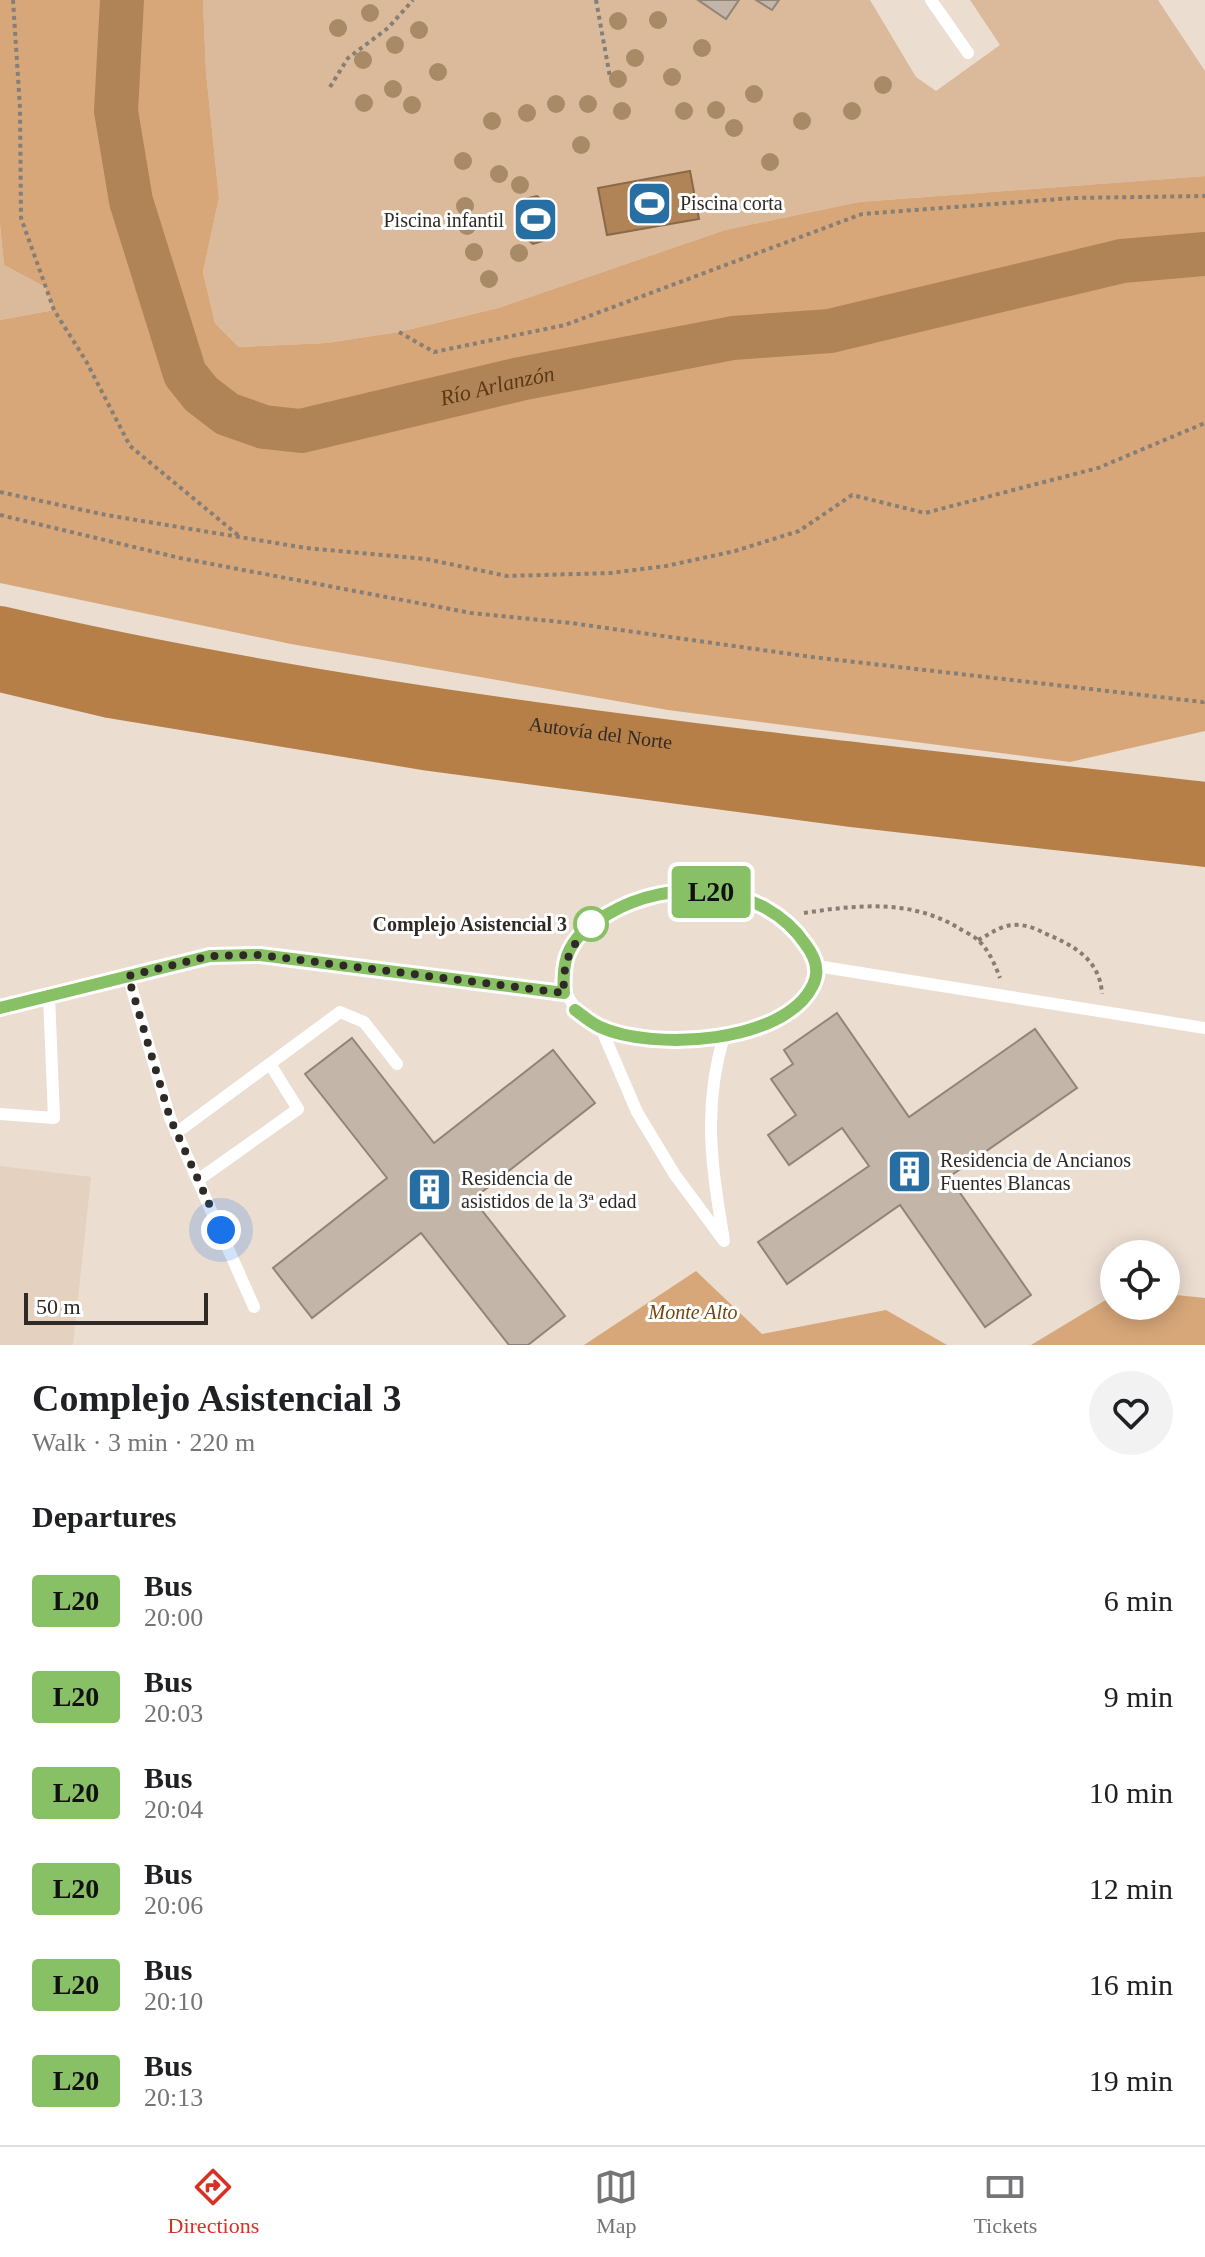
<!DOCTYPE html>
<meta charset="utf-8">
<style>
:root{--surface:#fff;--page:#f2f2f2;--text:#202124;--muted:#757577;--line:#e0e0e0;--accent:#d93025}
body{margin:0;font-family:Georgia,serif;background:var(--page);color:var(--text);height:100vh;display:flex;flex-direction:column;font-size:30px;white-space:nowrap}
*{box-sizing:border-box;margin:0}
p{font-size:26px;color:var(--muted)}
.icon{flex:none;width:44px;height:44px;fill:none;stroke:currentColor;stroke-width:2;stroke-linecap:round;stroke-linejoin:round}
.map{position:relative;height:1345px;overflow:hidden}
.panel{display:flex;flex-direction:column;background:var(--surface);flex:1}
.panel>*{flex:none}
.badge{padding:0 16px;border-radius:6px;font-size:28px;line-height:52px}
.buttons{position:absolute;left:1100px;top:1240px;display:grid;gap:16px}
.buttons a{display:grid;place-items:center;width:80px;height:80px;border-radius:50%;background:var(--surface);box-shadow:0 4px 20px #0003;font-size:40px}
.scale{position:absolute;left:24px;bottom:20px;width:184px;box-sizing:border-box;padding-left:8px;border:4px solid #302a26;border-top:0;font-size:22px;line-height:28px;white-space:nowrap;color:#302a26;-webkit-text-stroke:6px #fff;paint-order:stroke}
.you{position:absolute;width:40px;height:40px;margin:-20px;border:6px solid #fff;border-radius:50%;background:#1a73e8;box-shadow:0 0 0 12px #1a73e833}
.map>.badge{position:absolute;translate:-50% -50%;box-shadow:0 0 0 4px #fff}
h2{padding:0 32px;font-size:30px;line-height:72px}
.round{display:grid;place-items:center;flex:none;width:84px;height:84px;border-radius:42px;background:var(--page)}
.head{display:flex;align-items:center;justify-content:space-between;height:136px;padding:0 32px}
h1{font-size:38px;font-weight:600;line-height:60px}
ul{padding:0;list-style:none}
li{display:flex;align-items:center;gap:24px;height:96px;padding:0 32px}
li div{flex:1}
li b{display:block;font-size:30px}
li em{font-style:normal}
li .badge{min-width:88px;font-weight:700;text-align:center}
.menu{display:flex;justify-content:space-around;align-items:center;height:112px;border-top:2px solid var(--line);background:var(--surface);font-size:22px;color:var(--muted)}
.menu a{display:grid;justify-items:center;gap:4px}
.menu .active{color:var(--accent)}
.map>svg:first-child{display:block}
</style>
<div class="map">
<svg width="1205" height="1345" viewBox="0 0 1205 1345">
<rect width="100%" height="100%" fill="#ebddd0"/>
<!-- built -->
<path fill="#e5d1bf" d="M0,1166L91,1177L73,1345H0Z"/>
<!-- green -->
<path fill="#daba9b" d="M203,0H870L916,77L936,91L1000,45L970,0H1158L1205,71V176L859,202L725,230L498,308L399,332L326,343L239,347L215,323L203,272L219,198L206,72Z
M0,225L4,265L45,287L54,310L0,320Z"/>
<!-- forest -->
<path fill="#d7a77a" d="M0,0H203L206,72L219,198L203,272L215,323L239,347L326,343L399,332L498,308L725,230L859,202L1205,176V731L1070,762L668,710L291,644L0,583V320L54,310L45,287L4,265L0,225Z
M696,1271L762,1334L886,1310L947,1345H584Z
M1166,1294L1205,1298V1345H1031L1114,1295V1306H1166Z"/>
<!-- water -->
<path fill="#b18457" stroke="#8a6948" stroke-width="2" d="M690,171L699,219L607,235L598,188Z
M537,196L542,200C543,204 541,208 541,212C543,225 553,222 546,240L533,244C519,234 523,214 524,199Z"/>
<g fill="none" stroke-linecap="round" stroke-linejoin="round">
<!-- river -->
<path stroke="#b18457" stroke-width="44" id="s1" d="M122,0L116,111L131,201L185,374L201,394L227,414L264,427L301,431L520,379L733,338L830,331L1122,261L1205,254"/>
</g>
<!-- building -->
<path fill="#c3b6a9" stroke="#918478" stroke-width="2" d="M698,0H739L726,19Z
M756,0H779L772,10Z
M837,1013L909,1117L1035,1029L1077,1088L949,1177L1031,1295L985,1327L900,1205L787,1284L758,1242L869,1166L842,1128L789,1165L768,1135L796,1115L771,1079L793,1064L784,1050Z
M352,1038L434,1143L553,1050L595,1103L473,1199L565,1316L528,1345H509L421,1233L312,1318L273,1268L387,1178L305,1074Z"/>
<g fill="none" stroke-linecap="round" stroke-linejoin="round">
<!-- path -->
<path stroke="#877e75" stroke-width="4" stroke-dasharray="4 4" stroke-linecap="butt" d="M13,0L20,108L21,218L54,310L86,361L130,446L239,536
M596,0L610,77
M330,87L348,58L388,28L413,0
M399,332L434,352L565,325L862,214L1073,198L1205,196
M0,492L106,515L306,548L426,559L507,576L611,573L666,566L735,551L799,531L852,495L925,513L1098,468L1205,423
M0,515L180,558L471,613L571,623L812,657L1203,702L1205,700
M804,913C856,905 909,899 957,927C963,931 972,935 978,940C989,950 995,965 1000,978
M978,940C990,934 1000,926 1013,925C1023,924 1035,928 1044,933C1073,945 1100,959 1102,994"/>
<!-- lane -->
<path stroke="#fff" stroke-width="12" d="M931,0L968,53
M699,890C719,893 739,895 758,903C784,916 830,952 812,986C782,1042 671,1048 617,1033C558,1016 541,958 596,921C627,900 662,893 699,890Z
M817,966L1205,1028
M128,976L170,1118L254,1307
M0,1008L210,956L260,955L564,993
M601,1028L637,1112L675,1175L724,1241C712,1168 702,1109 724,1036
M0,1114L54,1118L49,996
M176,1133L340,1012L364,1022L397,1064
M198,1180L298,1109L270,1064"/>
<!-- highway -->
<g stroke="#b67f48" stroke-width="44">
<path id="s2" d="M0,628C396,720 802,757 1205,804"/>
<path d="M0,670L110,696L430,749L851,805L1205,845"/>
</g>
</g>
<!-- trees -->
<g fill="#a98a66">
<circle cx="370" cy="13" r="9"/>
<circle cx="658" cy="20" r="9"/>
<circle cx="618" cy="21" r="9"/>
<circle cx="338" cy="28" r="9"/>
<circle cx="419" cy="30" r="9"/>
<circle cx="395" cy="45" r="9"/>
<circle cx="702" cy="48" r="9"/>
<circle cx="635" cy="58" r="9"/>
<circle cx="363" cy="60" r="9"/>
<circle cx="438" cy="72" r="9"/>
<circle cx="672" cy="77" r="9"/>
<circle cx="618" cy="79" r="9"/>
<circle cx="883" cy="85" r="9"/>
<circle cx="393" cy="89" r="9"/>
<circle cx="754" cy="94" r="9"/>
<circle cx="364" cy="103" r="9"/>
<circle cx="556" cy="104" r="9"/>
<circle cx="588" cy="104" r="9"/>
<circle cx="412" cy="105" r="9"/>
<circle cx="716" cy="110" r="9"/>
<circle cx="622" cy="111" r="9"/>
<circle cx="684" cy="111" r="9"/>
<circle cx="852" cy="111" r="9"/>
<circle cx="527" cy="113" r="9"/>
<circle cx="492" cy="121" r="9"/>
<circle cx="802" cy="121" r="9"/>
<circle cx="734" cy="128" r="9"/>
<circle cx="581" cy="145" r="9"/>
<circle cx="463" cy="161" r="9"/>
<circle cx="770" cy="162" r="9"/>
<circle cx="499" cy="174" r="9"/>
<circle cx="520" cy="185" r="9"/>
<circle cx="465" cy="206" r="9"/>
<circle cx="467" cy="226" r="9"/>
<circle cx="474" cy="252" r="9"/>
<circle cx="519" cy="253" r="9"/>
<circle cx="489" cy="279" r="9"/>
</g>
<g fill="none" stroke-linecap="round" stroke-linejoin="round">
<defs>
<path id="line" d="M0,1008L210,956L260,955L564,993C563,980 563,969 567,956C574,936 591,924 608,914C670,877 764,882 806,945C815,957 820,971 813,985C785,1044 652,1051 600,1027C591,1023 583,1016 575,1010"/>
</defs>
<!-- line casing -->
<use href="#line" stroke="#fff" stroke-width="18"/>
<!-- line -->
<use href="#line" stroke="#87c065" stroke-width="12"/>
<!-- walk -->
<path stroke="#302a26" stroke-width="8" stroke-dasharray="0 14.4" d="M221,1230L170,1118L128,976L210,956L260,955L564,993C562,962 571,944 593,923L591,924"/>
</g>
<!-- icons -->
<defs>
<symbol id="stadium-square" viewBox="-11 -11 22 22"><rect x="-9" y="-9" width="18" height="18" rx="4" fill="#276ea2" stroke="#fff"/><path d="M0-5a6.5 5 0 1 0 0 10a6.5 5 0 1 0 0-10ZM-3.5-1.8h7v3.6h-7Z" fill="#fff"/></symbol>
<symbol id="building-square" viewBox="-11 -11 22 22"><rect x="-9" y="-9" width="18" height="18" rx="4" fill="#276ea2" stroke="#fff"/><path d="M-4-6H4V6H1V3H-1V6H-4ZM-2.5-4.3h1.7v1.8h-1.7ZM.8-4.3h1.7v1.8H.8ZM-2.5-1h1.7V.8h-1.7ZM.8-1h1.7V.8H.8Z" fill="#fff"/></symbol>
</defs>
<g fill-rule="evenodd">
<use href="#stadium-square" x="624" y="178" width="51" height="51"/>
<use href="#stadium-square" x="510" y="194" width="51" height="51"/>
<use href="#building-square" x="884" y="1146" width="51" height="51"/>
<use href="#building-square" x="404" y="1164" width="51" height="51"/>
</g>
<!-- markers -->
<circle fill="#fff" stroke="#87c065" stroke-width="4" cx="591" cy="924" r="16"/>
<g text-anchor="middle" stroke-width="6" stroke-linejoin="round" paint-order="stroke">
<!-- poi labels -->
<g font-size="20" fill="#302a26" stroke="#fff" text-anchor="start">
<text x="680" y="210">Piscina corta</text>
<text x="504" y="227" text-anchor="end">Piscina infantil</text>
<text x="940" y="1167">Residencia de Ancianos<tspan x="940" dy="23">Fuentes Blancas</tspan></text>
<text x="461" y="1185">Residencia de<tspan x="461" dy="23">asistidos de la 3ª edad</tspan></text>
</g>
<!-- street labels -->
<g font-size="20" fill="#302a26" stroke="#fff">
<text dy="7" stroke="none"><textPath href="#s2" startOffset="610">Autovía del Norte</textPath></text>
</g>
<!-- stop labels -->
<g font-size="20" font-weight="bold" fill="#302a26" stroke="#fff" text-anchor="end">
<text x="567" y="931">Complejo Asistencial 3</text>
</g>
<!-- park labels -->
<g font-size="20" font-style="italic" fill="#73460f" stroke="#fff">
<text x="693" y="1319">Monte Alto</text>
</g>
<!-- water labels -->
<g font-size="22" font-style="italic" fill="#5a3916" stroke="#fff">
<text dy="8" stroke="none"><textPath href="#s1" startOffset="720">Río Arlanzón</textPath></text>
</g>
</g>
</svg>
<div class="buttons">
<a><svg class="icon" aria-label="locate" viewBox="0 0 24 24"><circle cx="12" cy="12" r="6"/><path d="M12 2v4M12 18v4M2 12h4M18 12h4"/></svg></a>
</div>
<div class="scale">50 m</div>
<div class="you" style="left:221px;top:1230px"></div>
<b class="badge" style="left:711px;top:892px;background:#87c065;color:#111">L20</b>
</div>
<section class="panel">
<div class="head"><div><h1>Complejo Asistencial 3</h1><p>Walk · 3 min · 220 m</p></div><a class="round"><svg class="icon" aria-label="heart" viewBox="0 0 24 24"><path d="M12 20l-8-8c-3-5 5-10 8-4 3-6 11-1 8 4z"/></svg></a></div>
<h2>Departures</h2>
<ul>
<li><span class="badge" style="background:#87c065;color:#111">L20</span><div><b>Bus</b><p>20:00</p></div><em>6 min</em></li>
<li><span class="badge" style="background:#87c065;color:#111">L20</span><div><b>Bus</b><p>20:03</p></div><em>9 min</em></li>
<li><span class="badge" style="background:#87c065;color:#111">L20</span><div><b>Bus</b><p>20:04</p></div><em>10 min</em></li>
<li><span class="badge" style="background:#87c065;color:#111">L20</span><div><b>Bus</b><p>20:06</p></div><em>12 min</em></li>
<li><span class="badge" style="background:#87c065;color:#111">L20</span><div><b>Bus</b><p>20:10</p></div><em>16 min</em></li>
<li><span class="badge" style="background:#87c065;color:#111">L20</span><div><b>Bus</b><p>20:13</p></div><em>19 min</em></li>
</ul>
</section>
<nav class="menu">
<a class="active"><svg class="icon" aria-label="directions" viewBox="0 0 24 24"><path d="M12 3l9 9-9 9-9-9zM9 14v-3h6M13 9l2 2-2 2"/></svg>Directions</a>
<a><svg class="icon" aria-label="map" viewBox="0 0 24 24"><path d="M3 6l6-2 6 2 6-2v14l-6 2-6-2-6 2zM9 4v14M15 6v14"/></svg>Map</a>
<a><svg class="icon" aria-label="tickets" viewBox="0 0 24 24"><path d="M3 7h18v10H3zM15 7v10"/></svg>Tickets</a>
</nav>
